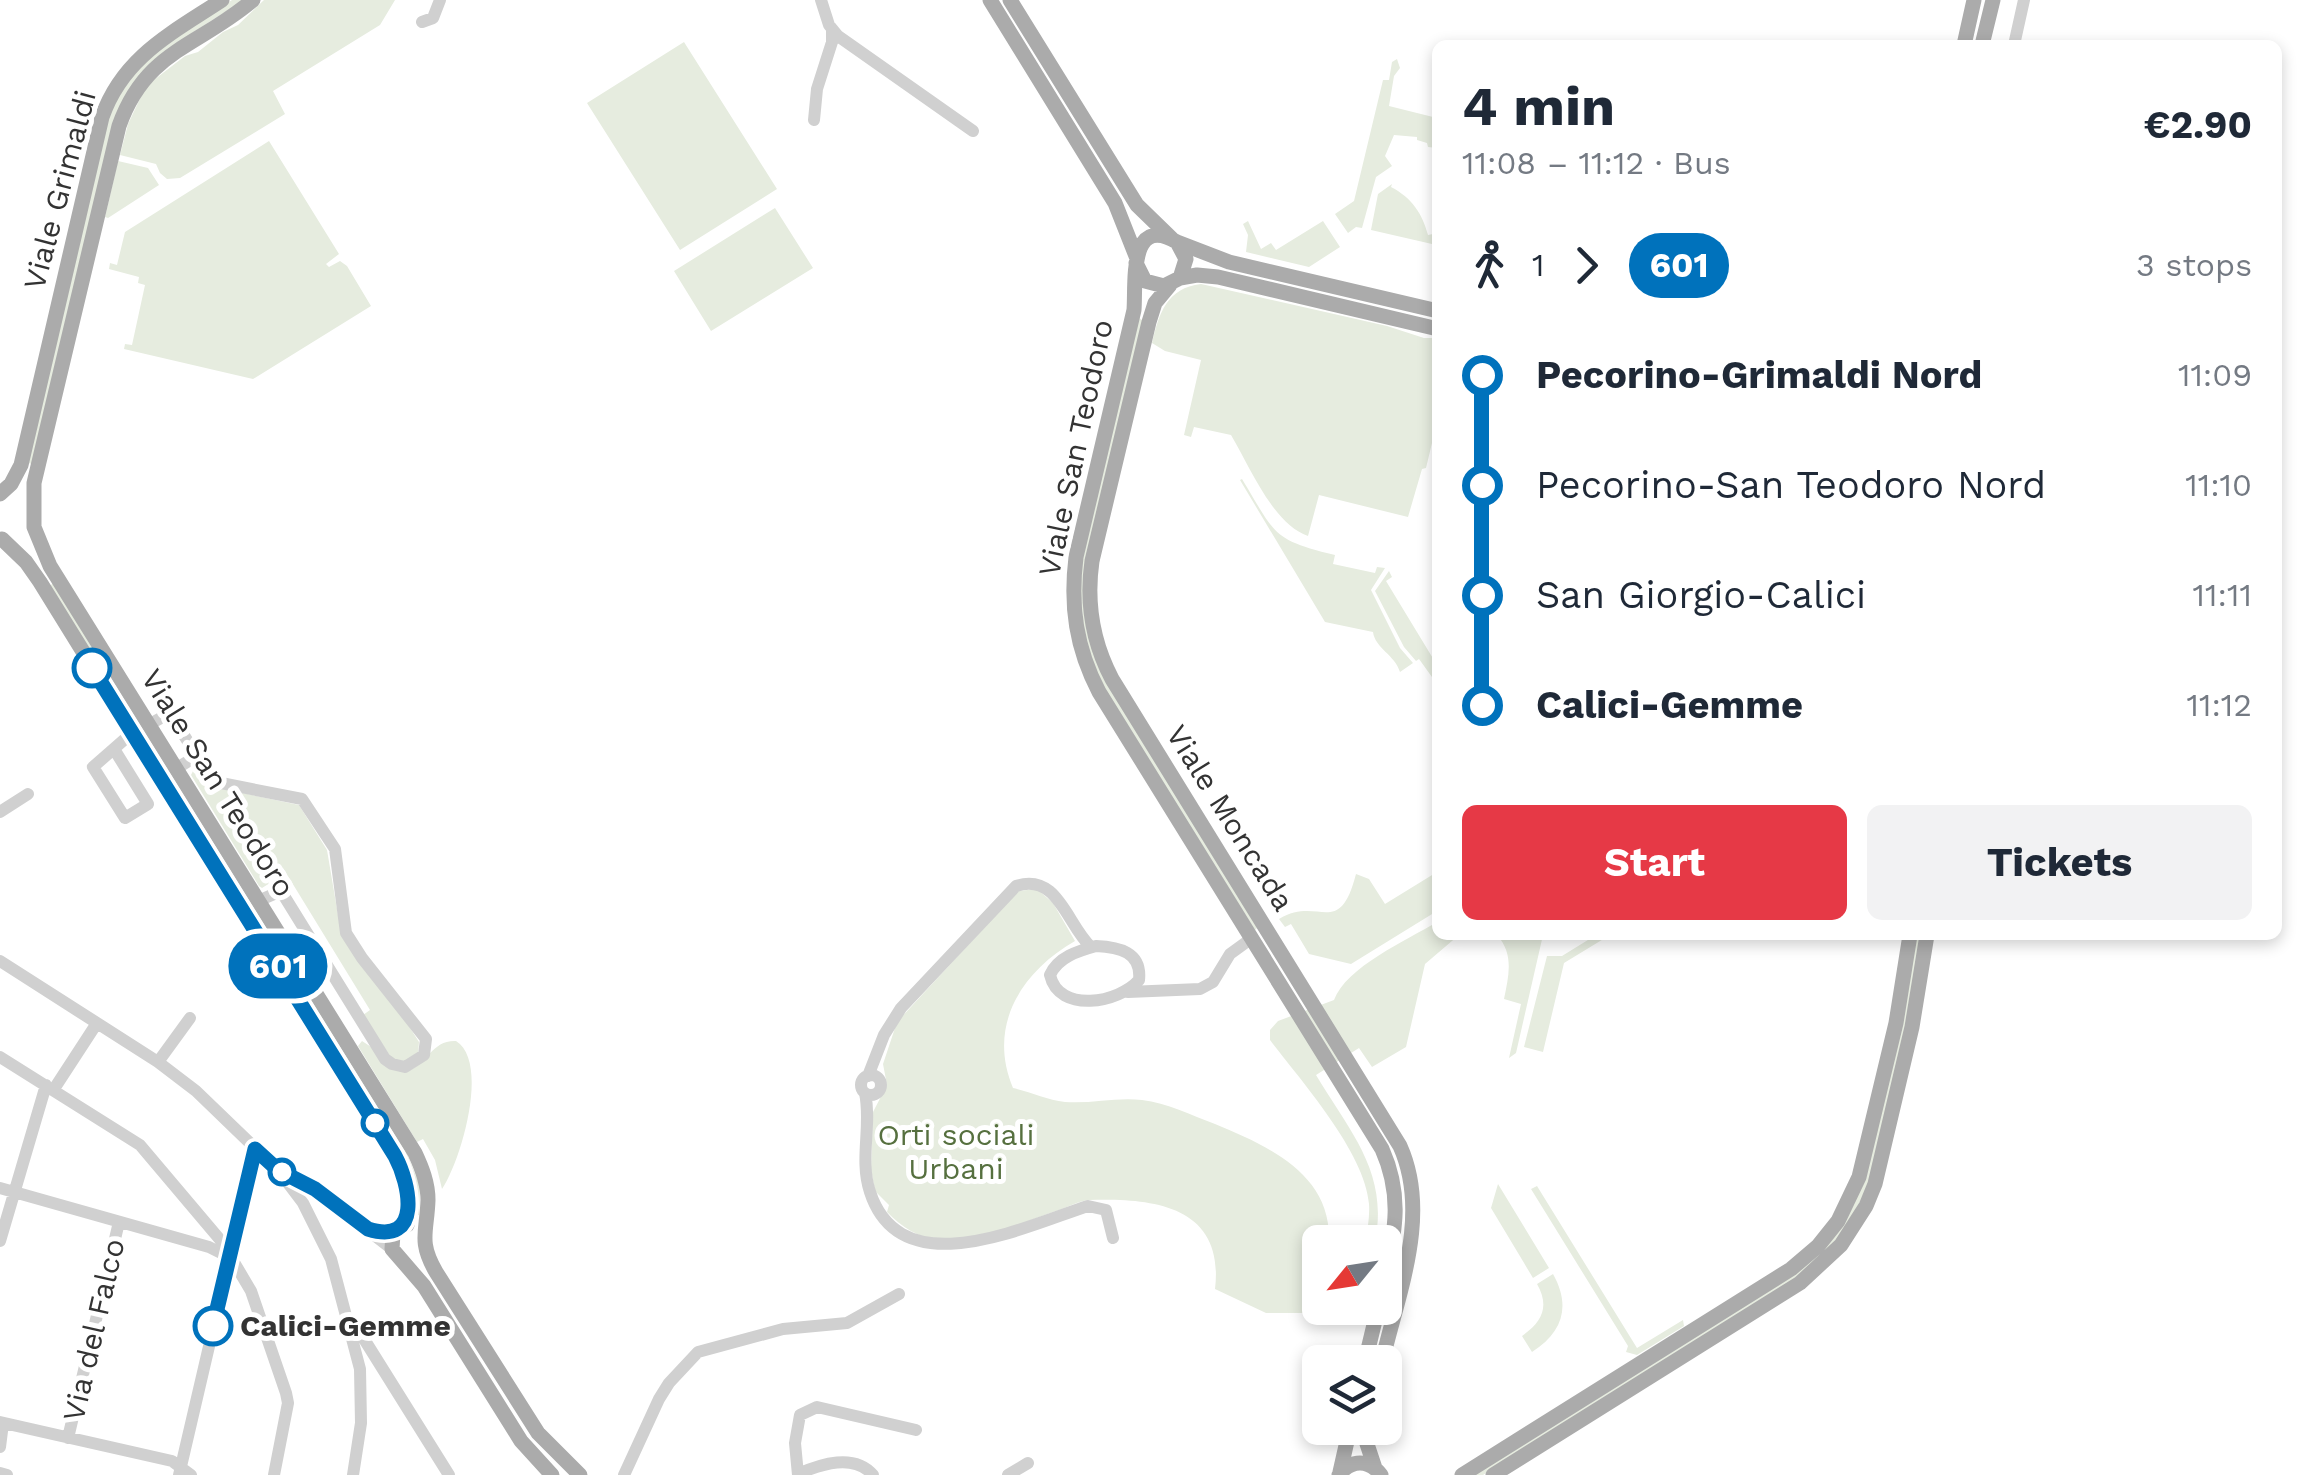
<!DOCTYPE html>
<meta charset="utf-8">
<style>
:root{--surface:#fff;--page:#f2f2f3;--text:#1f2937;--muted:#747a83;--accent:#e63946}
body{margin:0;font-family:"Work Sans",sans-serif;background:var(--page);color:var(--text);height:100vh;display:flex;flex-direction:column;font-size:38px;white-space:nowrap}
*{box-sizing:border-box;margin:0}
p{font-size:32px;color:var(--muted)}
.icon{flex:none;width:55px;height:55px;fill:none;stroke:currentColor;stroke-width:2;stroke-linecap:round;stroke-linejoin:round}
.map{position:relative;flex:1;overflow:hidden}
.side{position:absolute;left:1432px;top:40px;width:850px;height:900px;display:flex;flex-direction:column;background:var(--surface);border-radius:15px;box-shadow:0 5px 15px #0003}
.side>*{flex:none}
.badge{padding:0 20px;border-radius:32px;font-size:35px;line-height:65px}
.needle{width:65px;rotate:240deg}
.controls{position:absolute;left:1302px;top:1225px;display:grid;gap:20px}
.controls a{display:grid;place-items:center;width:100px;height:100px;border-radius:15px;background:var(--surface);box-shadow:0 5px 15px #0003;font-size:50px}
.map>.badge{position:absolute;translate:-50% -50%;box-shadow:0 0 0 5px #fff}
.legs{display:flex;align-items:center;gap:15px;height:110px;padding:0 30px;font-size:32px}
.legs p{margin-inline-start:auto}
.head{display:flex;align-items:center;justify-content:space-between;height:170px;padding:0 30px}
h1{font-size:55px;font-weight:700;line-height:75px}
.button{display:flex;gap:20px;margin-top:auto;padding:20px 30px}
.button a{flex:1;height:115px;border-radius:15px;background:var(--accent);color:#fff;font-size:40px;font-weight:700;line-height:115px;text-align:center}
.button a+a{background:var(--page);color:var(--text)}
ul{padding:0 30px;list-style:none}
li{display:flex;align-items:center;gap:35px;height:110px;font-size:38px}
li i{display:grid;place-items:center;width:15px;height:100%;margin:0 12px;background:currentColor}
li i::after{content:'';width:25px;height:25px;margin:-12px;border:8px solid;border-radius:50%;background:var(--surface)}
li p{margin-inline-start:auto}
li:first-child i{background:linear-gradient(#0000 50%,currentColor 0)}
li:last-child i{background:linear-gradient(currentColor 50%,#0000 0)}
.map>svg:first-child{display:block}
</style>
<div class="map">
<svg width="2324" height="1475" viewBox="0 0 2324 1475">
<rect width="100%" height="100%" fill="#fff"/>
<!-- green -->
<path fill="#e6ecdf" d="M232,0H244C191,35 137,59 114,121L32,464L28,463L108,119C130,61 182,32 232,0Z
M264,0H395L380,25L273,91L285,114L180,178L167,179L160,173L156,164L120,155L128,124L146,86L185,56L198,52L223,32L238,25Z
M684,42L777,189L680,250L587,103Z
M1397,59L1400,68L1394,76L1389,106L1437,118V148L1428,147L1427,143L1417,140V137L1394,135L1385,156L1392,166L1376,177L1362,228L1356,227L1348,233L1335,214L1354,201L1383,80H1389L1392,62Z
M269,141L339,254L326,264L329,267L340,261L347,266L371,306L253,379L124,349L125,344L132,345L145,285L138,283L139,277L109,269L110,263L117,265L125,232Z
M118,161L148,168L159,185L108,218L105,217Z
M1392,184L1391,187C1412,198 1422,213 1428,235L1433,234L1432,244L1371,230L1378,194Z
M775,208L813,268L711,331L674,271Z
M1248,221L1261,249L1271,243L1276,250L1323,221L1340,247L1309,267L1246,252L1248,235L1243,224Z
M1201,284L1387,326L1424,338H1437V422L1426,468L1422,469L1408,517L1319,495L1308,536C1273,524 1250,467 1231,435L1194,427L1191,437L1184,435L1201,360L1165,351L1152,343C1159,313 1167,288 1201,284Z
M1138,317L1143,321L1087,630L1257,928L1255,930L1104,689L1085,643L1079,575Z
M1242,479C1275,533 1271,540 1335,555L1333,564L1375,573L1377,567L1385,568L1371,590L1400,648L1413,663L1400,672C1395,655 1375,648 1373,632L1325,622L1240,480Z
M1389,571L1392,577L1386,581L1437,665V684L1419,659L1416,661L1404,647L1375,591Z
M53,583L405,1149L420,1186L419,1215L415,1216V1203L50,586Z
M195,767L199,768L210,786L299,805L327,850L338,915L419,1042L418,1054L408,1062L392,1059L363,1015L370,1010L283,868L275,873L278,878L262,888L259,886L191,775Z
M1437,872V911L1351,964L1309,954L1291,924L1285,927L1279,919C1319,895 1339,940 1356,874L1369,879L1385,904Z
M1037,889L1053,903L1075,941C1021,972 987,1026 1013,1088C1031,1092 1047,1100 1065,1102C1091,1104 1116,1097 1142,1100C1167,1103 1191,1115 1215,1124C1268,1146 1332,1174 1329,1242H1320V1308H1360L1359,1313H1266L1215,1289C1225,1205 1152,1198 1089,1200C1079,1201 1068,1207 1059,1210C1022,1222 980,1243 940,1240C918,1238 902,1227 887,1212L889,1205L875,1191L871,1169L873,1112L887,1085L883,1064L897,1022L1018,891Z
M1437,922L1438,935H1459L1425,964L1406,1047L1372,1067L1359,1048L1316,1075C1350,1132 1389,1172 1375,1242H1366C1367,1230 1370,1217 1369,1204C1365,1152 1301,1081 1270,1040V1030L1278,1021L1334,1000C1346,967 1407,940 1437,922Z
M1497,935H1543L1516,1053L1509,1058L1521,1004L1504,999C1509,975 1514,954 1497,935Z
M1596,935H1610L1564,963L1543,1052L1524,1047L1547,956H1562Z
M1915,935H1921L1907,1025L1871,1178L1847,1229L1797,1280L1483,1475H1470L1796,1272L1843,1222Z
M362,1041L408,1071C428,1063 432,1040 456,1041C490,1062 461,1161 442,1189L435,1160L423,1139L417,1142L358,1046Z
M1498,1184L1549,1268L1533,1278L1491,1208Z
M1537,1186L1637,1348L1683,1320L1684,1326L1637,1355L1626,1352L1628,1346L1531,1189Z
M1553,1274C1571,1306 1563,1332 1532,1352L1522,1336C1542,1322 1550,1307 1537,1284Z"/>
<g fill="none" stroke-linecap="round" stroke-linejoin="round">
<!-- minor -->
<path stroke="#d0d0d0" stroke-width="12" d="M821,0L829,25L838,36L973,131
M422,22L433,18L440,0
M2014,45L2024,0
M814,120L817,89L832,42V31
M150,724L170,713L197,756
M114,749L148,804L125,818L93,767L133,732
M177,768L197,756L216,782L302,799L335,849L346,933L362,958L426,1039L424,1055L405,1067L392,1064L385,1059L281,891L258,901
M0,812L28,794
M1096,946C1119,947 1142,952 1139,980C1119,1003 1059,1014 1050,975C1058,957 1078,951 1096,946Z
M0,961L158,1062L196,1091L278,1170L303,1203L331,1259L360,1369L361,1423L353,1475
M1128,992L1200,989L1213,982L1230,954L1252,938
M0,1057L140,1145L222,1242L251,1291L286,1393L288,1403L274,1475
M158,1062L190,1018
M861 1085a10 10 0 1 1 20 0a10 10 0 1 1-20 0Z
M868,1076L884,1035L901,1008L1016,886C1058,872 1067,925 1091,947
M54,1089L97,1023
M865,1093C872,1126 859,1159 870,1192C901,1287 1026,1226 1088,1206L1106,1210L1113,1238
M284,1173L315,1189L392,1249
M0,1188L209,1247L227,1256
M0,1241L46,1085
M354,1323L449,1475
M0,1422L172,1461L191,1475
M68,1438L119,1222
M0,1447L3,1423
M0,1473L7,1475
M798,1474C821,1464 854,1453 873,1475
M179,1475L255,1149
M624,1475L659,1399L669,1383L698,1352L783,1329L847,1323L899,1294
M798,1475L795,1443L800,1415L817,1407L916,1430
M1008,1475L1028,1463"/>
<!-- major -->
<path stroke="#ababab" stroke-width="15" d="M253,0C198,47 146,50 119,126L34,483V527L50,566L415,1153C422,1168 428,1183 428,1200C427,1232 418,1241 436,1272L538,1433L580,1475
M990,0L1115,203L1136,256
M1010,0L1137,205L1172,239
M1964,45L1974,0
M1982,45L1993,0
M1177,242L1229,262L1438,311
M1136,263L1145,281L1164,286L1180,278L1186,259L1177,242C1128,213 1136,284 1134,310L1076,557C1070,606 1076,648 1099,692L1382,1149C1402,1194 1396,1230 1385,1276
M1180,278L1197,275L1218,277L1438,329
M1170,285L1155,303L1149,322L1092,561C1086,603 1093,643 1112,679L1400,1146C1431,1215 1398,1293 1382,1362
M0,494L11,484L21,465L102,117C123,57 172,33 222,0
M2,539L26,562L40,582L395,1156C408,1180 415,1202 400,1226
M407,1225L393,1233L392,1249L424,1286L521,1441L552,1475
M1365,1362L1378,1308
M1367,1428V1444L1375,1468
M1340,1472L1350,1428
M1339,1475C1351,1459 1369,1459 1381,1475
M1462,1475L1791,1269L1818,1246L1838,1221L1859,1177L1896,1023L1910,935
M1493,1475L1800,1283L1841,1245L1866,1206L1875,1184L1912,1027L1927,935"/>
</g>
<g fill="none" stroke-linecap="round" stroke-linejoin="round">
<defs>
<path id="line-1" d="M92,668L395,1156C410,1184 423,1246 368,1229L315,1189L278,1170L255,1149L213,1326"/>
</defs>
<!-- line-1 casing -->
<use href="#line-1" stroke="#fff" stroke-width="22"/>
<!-- line-1 -->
<use href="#line-1" stroke="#0072bc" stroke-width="15"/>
</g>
<!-- markers -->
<g fill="#fff" stroke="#0072bc" stroke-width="5">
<circle cx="92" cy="668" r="18"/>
<circle cx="375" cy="1123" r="12"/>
<circle cx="282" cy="1172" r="12"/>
<circle cx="213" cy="1326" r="18"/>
</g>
<g text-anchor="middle" stroke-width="10" stroke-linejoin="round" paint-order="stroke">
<!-- street labels -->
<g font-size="30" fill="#333" stroke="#fff">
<text transform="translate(60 190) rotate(-75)" y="10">Viale Grimaldi</text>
<text transform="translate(1076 448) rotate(-78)" y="10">Viale San Teodoro</text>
<text transform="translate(218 783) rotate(58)" y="10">Viale San Teodoro</text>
<text transform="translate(1230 818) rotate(58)" y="10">Viale Moncada</text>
<text transform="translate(94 1330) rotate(-77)" y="10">Via del Falco</text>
</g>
<!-- park labels -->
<g font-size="30" fill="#56703f" stroke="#fff">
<text x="956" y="1145">Orti sociali<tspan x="956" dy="34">Urbani</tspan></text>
</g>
<!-- stop labels -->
<g font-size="30" font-weight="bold" fill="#333" stroke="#fff" text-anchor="start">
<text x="240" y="1336">Calici-Gemme</text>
</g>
</g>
</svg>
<div class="controls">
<a><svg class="needle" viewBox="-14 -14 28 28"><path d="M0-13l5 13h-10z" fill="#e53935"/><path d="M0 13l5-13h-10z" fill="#747a83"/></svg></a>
<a><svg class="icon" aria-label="layers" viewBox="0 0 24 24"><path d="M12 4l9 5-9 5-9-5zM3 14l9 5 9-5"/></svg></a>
</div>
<b class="badge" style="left:278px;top:966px;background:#0072bc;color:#fff">601</b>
<section class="side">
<div class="head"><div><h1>4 min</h1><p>11:08 – 11:12 · Bus</p></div><b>€2.90</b></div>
<div class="legs"><svg class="icon" aria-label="walk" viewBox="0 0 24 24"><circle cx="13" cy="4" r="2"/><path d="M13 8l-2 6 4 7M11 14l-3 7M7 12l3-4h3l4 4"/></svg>1<svg class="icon" aria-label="forward" viewBox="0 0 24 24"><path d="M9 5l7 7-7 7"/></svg><b class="badge" style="background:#0072bc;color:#fff">601</b><p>3 stops</p></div>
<ul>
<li><i style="color:#0072bc"></i><b>Pecorino-Grimaldi Nord</b><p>11:09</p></li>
<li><i style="color:#0072bc"></i><span>Pecorino-San Teodoro Nord</span><p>11:10</p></li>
<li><i style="color:#0072bc"></i><span>San Giorgio-Calici</span><p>11:11</p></li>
<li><i style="color:#0072bc"></i><b>Calici-Gemme</b><p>11:12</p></li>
</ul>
<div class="button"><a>Start</a><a>Tickets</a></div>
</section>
</div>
